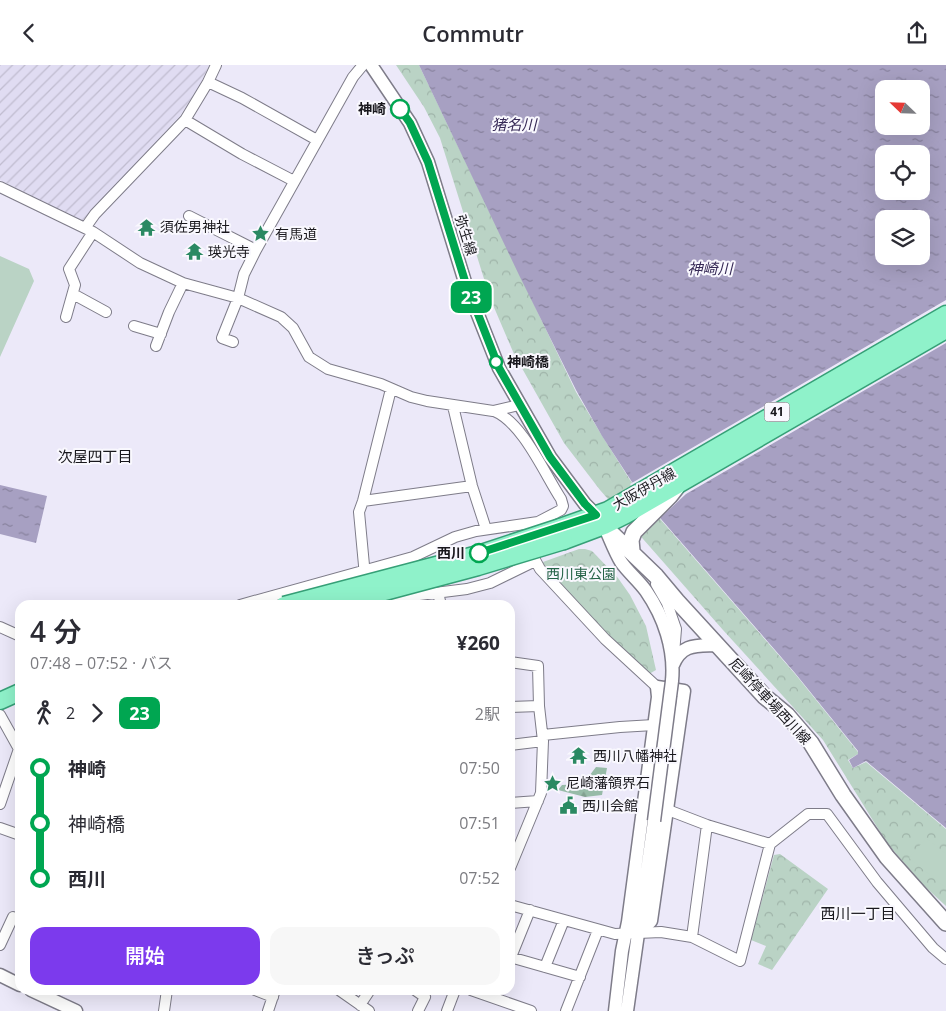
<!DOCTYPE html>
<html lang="ja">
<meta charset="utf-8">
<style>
:root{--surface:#fff;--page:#f7f7f7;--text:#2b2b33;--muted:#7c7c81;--accent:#7c3aed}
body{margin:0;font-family:"Open Sans","Noto Sans JP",sans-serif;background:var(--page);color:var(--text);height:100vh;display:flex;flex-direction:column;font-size:19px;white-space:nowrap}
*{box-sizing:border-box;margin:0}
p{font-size:16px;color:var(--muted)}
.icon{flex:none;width:28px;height:28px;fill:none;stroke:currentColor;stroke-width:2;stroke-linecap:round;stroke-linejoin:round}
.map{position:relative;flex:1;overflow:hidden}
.details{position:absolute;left:15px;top:535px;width:500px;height:395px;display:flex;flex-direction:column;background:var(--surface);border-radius:15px;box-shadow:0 5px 20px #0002}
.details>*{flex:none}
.badge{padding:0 10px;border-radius:8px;font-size:18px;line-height:32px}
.needle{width:32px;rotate:293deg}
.tools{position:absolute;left:875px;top:15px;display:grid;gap:10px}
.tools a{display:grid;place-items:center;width:55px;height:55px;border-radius:10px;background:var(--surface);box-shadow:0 5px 20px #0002;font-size:25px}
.map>.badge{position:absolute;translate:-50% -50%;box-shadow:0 0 0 2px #fff}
.legs{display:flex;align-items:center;gap:8px;height:55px;padding:0 15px;font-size:16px}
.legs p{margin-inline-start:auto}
.headline{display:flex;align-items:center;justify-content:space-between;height:85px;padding:0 15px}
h1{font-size:28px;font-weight:600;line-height:38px}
.primary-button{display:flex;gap:10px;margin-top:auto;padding:10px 15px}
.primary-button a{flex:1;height:58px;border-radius:15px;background:var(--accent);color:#fff;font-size:20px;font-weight:600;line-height:58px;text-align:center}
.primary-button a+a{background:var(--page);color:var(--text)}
ul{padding:0 15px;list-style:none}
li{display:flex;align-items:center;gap:18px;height:55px;font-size:19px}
li i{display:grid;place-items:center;width:8px;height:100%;margin:0 6px;background:currentColor}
li i::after{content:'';width:12px;height:12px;margin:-6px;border:4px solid;border-radius:50%;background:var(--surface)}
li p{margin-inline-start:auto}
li:first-child i{background:linear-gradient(#0000 50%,currentColor 0)}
li:last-child i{background:linear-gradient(currentColor 50%,#0000 0)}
header{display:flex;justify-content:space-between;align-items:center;height:65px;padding:0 15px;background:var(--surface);font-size:22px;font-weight:600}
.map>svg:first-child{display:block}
</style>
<header><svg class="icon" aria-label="back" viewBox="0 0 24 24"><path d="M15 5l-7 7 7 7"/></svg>Commutr<svg class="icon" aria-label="share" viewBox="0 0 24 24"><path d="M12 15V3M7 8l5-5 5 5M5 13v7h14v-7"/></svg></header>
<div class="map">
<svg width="946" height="946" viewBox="0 0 946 946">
<defs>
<pattern id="industrial-furrows" width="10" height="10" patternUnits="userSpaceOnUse" patternTransform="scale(1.25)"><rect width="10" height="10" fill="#e0dcf2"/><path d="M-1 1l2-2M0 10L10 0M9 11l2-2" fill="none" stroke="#c0bccf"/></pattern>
<pattern id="forest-firs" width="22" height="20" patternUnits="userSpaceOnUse" patternTransform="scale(1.25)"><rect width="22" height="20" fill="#97bba8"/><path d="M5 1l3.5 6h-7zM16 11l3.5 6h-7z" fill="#82a090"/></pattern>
<pattern id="park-crowns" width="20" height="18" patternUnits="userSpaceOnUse" patternTransform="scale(1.25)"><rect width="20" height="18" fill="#bad3c5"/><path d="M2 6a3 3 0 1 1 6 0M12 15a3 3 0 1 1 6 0" fill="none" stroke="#9fb4a9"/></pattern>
<pattern id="water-ripples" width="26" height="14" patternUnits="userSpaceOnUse" patternTransform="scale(1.25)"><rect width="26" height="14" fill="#a7a0c2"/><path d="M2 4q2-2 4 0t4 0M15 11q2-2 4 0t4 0" fill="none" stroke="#87819d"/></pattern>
</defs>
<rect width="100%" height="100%" fill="#ece9f9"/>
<!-- industrial -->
<path fill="url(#industrial-furrows)" d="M0,0H209L200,20L179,52L82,156L0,115Z"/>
<!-- forest -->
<path fill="url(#forest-firs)" d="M596,702L607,703L602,730L585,732L558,725L562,720L583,719Z"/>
<!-- park -->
<path fill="url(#park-crowns)" d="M396,0H419L576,327L601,369L630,415L661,455L796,610L858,687V689L848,695L853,703L866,697L946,764V841L921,818L887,778L823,675L723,565L600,425L564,378L514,289L490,233L440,73L424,42Z
M579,484H585L592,486L618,513L630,530L646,561L656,605L649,609L592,554L544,503L543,497Z
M780,789L828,824L772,905L758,899L766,881L751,875L774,790Z"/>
<!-- garden -->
<path fill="#bad3c5" d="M0,191L29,204L34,216L0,292Z
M926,773L946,789V823L909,793Z"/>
<!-- water -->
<path fill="url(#water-ripples)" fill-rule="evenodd" d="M419,0H946V763L866,696L853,703L849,695L858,689V686L795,608L661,454L632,417L602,371L576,325L519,210ZM884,24H921V61H884ZM884,89H921V126H884ZM884,154H921V191H884Z
M0,420L47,431L36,478L0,469Z"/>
<!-- pier -->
<path fill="#ece9f9" d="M946,235V278L686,429L658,455L630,419Z"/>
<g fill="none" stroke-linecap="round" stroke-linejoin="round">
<defs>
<path id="minor" d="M208,17L242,33L317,75
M185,55L242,89L294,116
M0,122L93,167L140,198L183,218L238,233L281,252L293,263L309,292L328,304L381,319L411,332L427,336L493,346L519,340
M189,151L256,185
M85,163L95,149L185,55L208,17L216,0
M73,229L106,247
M66,252L75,220L69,204L93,167
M134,261L161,269
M233,277L222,273L238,233L244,209L256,185L353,12L363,0
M156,281L169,247L183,218
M453,341L472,421L486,464
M363,436L472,421
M531,483L534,493L540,504L605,574L657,622
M365,511L359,447L363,436L391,324
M656,519L667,538L676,564L674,589
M438,528L441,540
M240,540L413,492L455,472L476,466L538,457L561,445L563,441L561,434C544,408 523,358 494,346
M380,540L419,530L467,524L490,518L535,496
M0,562L20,571
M510,597L538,601L539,641L543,676L541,728L510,803
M510,642L539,641
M0,650L19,684L0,739
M543,670L620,662L654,660
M510,680L543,676
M510,738L538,736
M0,763L20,770
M770,779L808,749H827L877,817L933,883L946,894
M510,840L615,869L661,867L692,872L740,896L770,779L707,760L668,745
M692,872L707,760
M0,880L13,852L20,855
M510,892L580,912
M511,892L530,845
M545,902L564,855
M255,925L273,932
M339,925L369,946
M415,925L425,932L418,946
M471,925L531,946
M360,940L370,925
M164,946L167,925
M268,946L275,925
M447,946L455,925
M566,946L598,865"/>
<path id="tertiary" d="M371,0L410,58L428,97L465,217L499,303L550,392L585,439L596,450
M606,465C611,476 615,487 621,497C628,507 639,516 646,526C664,552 675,584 672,616
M673,600C682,578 697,581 717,580
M657,622L684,626L651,856L639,868L628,857L658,632Z
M0,910L20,920
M31,925L76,946
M615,946L622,886L628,857
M627,946L654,756"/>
<path id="secondary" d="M598,453L604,461L656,511L677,536L764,631L787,650L811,678L843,730L887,792L946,858
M632,486L631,475L634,467L670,431L677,422"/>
<path id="primary" d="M560,462L608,445L946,249
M564,476L604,461L626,450L946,265
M0,636L20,627"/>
</defs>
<!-- minor casing -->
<use href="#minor" stroke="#7e7c89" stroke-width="12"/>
<!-- tertiary casing -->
<use href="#tertiary" stroke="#7e7c89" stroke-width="15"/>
<!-- secondary casing -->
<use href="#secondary" stroke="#7e7c89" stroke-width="18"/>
<!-- primary casing -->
<use href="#primary" stroke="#36a077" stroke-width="19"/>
<!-- minor -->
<use href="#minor" stroke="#fff" stroke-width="10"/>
<!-- tertiary -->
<use href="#tertiary" stroke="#fff" stroke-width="12"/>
<!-- secondary -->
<use href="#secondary" stroke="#fff" stroke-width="15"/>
<!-- primary -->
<use href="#primary" stroke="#8ff2ca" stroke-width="16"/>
<defs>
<path id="tertiary-bridge" d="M654,756L672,616"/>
<path id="primary-bridge" d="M284,540L478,489L560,462
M336,540L478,502L564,476"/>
</defs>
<!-- tertiary-bridge casing -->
<use href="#tertiary-bridge" stroke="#7e7c89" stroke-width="15" stroke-linecap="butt"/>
<!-- primary-bridge casing -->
<use href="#primary-bridge" stroke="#36a077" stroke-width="19" stroke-linecap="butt"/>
<!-- tertiary-bridge -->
<use href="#tertiary-bridge" stroke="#fff" stroke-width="12"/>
<!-- primary-bridge -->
<use href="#primary-bridge" stroke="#8ff2ca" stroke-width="16"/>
</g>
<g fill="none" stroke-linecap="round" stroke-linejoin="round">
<defs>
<path id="line-1" d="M400,44L410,58L428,97L465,216L499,303L550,392L585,439L596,450L479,488"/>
</defs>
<!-- line-1 casing -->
<use href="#line-1" stroke="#fff" stroke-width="11"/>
<!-- line-1 -->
<use href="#line-1" stroke="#00a651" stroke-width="8"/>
</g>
<!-- icons -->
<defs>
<symbol id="temple-bare" viewBox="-9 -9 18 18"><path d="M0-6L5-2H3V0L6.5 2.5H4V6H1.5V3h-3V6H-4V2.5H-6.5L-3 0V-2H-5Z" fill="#2a8962" stroke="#f9f8fe" stroke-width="2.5" paint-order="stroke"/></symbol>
<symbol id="sight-bare" viewBox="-9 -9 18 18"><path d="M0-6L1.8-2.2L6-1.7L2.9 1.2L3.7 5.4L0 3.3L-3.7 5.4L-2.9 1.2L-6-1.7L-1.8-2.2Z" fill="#2a8962" stroke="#f9f8fe" stroke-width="2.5" paint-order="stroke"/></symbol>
<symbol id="civic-bare" viewBox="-9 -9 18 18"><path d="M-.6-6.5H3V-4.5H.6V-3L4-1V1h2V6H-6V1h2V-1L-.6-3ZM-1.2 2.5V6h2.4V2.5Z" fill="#2a8962" stroke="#f9f8fe" stroke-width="2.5" paint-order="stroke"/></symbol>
</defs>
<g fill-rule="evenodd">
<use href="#temple-bare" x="134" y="150" width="25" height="25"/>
<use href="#sight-bare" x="248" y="156" width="25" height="25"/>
<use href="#temple-bare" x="182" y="174" width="25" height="25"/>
<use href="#temple-bare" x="566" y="678" width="25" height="25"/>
<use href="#sight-bare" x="540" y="706" width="25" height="25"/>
<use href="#civic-bare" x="556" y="728" width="25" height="25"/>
</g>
<!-- markers -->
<g fill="#fff" stroke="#00a651" stroke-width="2.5">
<circle cx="400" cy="44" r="9"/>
<circle cx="496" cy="297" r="6"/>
<circle cx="479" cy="488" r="9"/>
</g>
<g text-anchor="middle" stroke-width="4" stroke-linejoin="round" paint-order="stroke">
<!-- shield labels -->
<rect fill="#f9f8fe" stroke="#5c5b60" stroke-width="1" x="764.5" y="337.5" width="25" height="19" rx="4"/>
<g font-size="12" font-weight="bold" fill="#19181d">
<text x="777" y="351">41</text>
</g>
<!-- stop labels -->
<g font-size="14" font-weight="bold" fill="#19181d" stroke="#f9f8fe" text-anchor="end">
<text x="386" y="49">神崎</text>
<text x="507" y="302" text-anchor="start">神崎橋</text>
<text x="465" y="493">西川</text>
</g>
<!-- poi labels -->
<g font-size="14" fill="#19181d" stroke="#f9f8fe" text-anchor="start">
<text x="160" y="167">須佐男神社</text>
<text x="275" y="174">有馬道</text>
<text x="208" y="192">瑛光寺</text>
<text x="593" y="696">西川八幡神社</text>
<text x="566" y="723">尼崎藩領界石</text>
<text x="582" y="746">西川会館</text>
</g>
<!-- street labels -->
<g font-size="14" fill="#19181d" stroke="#f9f8fe">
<text transform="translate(466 170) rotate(73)" y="5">弥生線</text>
<text transform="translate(644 424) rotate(-30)" y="5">大阪伊丹線</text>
<text transform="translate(770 636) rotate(47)" y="5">尼崎停車場西川線</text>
</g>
<!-- park labels -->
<g font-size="14" fill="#256348" stroke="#f9f8fe">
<text x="581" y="514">西川東公園</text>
</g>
<!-- water labels -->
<g font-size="15" font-style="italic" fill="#372a57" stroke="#f9f8fe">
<text x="514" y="65">猪名川</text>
<text x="710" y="209">神崎川</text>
</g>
<!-- neighbourhood labels -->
<g font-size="15" fill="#19181d" stroke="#f9f8fe">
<text x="95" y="397">次屋四丁目</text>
<text x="858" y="854">西川一丁目</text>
</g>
</g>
</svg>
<div class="tools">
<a><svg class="needle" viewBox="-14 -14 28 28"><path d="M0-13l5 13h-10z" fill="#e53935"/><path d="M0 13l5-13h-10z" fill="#7c7c81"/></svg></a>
<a><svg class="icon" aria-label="locate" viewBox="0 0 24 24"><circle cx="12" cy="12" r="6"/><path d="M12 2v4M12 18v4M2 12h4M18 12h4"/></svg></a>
<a><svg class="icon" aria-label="layers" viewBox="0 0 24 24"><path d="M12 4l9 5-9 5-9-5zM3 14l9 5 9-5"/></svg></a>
</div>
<b class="badge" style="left:471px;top:232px;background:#00a651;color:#fff">23</b>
<section class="details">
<div class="headline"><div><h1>4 分</h1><p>07:48 – 07:52 · バス</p></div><b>¥260</b></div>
<div class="legs"><svg class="icon" aria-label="walk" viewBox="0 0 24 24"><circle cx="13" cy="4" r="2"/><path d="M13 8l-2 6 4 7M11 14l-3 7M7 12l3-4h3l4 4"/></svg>2<svg class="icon" aria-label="forward" viewBox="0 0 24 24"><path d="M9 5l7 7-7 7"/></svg><b class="badge" style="background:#00a651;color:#fff">23</b><p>2駅</p></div>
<ul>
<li><i style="color:#00a651"></i><b>神崎</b><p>07:50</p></li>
<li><i style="color:#00a651"></i><span>神崎橋</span><p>07:51</p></li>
<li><i style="color:#00a651"></i><b>西川</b><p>07:52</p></li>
</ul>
<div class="primary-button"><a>開始</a><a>きっぷ</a></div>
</section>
</div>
